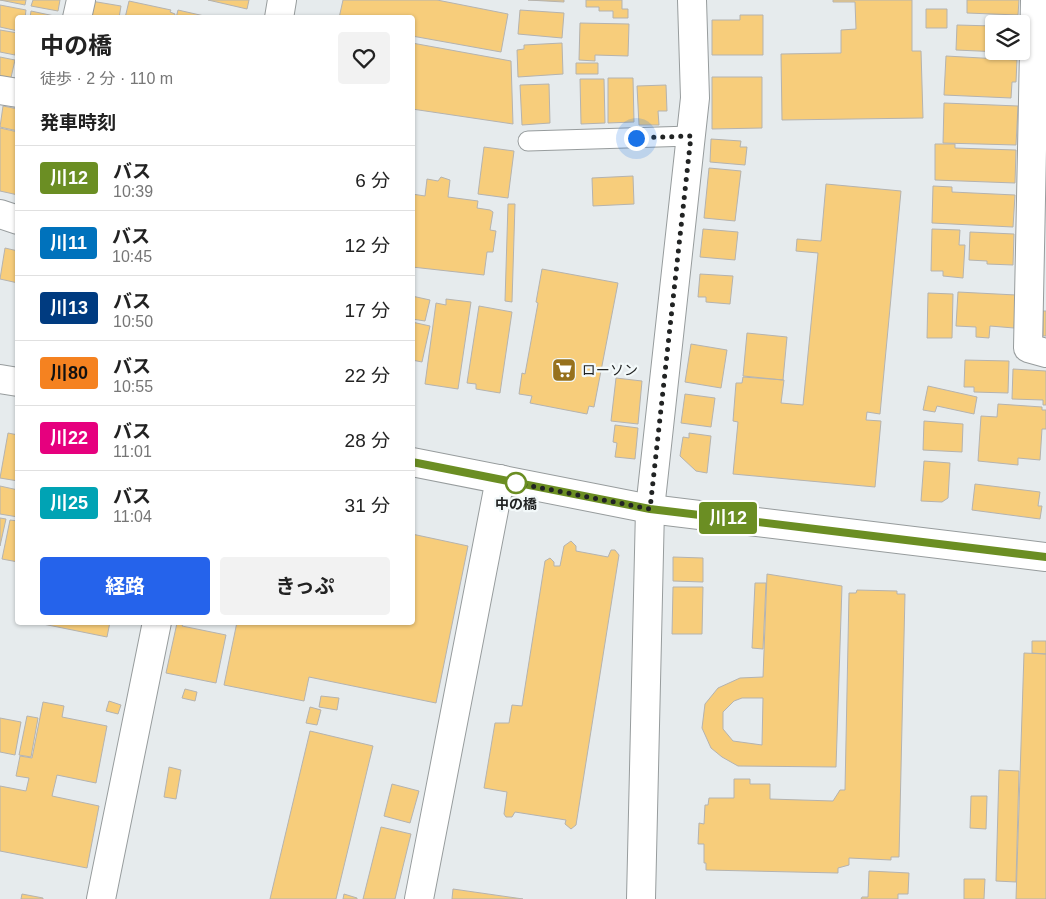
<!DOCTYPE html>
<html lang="ja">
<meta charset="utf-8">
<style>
:root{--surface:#fff;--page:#f2f2f2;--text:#222;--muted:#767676;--line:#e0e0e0;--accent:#2563eb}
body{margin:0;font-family:Arial,"Noto Sans JP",sans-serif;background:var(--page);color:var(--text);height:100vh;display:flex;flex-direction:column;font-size:19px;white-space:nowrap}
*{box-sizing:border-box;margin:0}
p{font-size:16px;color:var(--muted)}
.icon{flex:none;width:28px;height:28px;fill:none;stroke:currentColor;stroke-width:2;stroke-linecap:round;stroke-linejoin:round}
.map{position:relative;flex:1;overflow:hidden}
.details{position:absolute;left:15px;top:15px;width:400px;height:610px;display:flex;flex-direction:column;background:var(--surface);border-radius:5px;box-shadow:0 1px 4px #0004}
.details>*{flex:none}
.badge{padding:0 10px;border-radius:4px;font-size:18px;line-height:32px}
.controls{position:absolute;left:985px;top:15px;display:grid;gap:10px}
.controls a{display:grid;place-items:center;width:45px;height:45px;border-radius:5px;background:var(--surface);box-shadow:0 1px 4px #0004;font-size:25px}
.you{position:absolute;width:25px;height:25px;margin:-12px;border:4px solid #fff;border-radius:50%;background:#1a73e8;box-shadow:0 0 0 8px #1a73e833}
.map>.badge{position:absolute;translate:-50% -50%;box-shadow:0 0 0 2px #fff}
h2{padding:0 25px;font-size:19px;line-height:45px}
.round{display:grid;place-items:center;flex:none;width:52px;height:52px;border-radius:5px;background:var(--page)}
.headline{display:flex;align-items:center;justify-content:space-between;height:85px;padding:0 25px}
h1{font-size:24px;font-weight:700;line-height:38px}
.button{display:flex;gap:10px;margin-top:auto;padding:10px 25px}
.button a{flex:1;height:58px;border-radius:5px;background:var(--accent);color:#fff;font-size:20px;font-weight:700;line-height:58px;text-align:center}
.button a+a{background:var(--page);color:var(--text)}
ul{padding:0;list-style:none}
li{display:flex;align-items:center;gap:15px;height:65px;padding:0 25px;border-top:1px solid var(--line)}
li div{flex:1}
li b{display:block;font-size:19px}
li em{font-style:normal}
li .badge{min-width:55px;font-weight:700;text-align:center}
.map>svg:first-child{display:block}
</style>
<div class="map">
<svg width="1046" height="899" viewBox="0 0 1046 899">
<rect width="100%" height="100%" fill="#e6ebed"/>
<!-- building -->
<path fill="#f7cd7b" stroke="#b5b3af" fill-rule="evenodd" d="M0,0H26L25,5Z
M33,0H60L58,11L31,6Z
M208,0H249L247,9Z
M343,0H437L508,14L501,52L412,36V18H339Z
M528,0H564V2Z
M586,0H622V9H628V18H613V11H599V7H586Z
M833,0H912V51H921L923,118L782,120L781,54L841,53V30L856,29L855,2H833Z
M967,0H1019L1018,15L967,13Z
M91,1L121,6L119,18L88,16Z
M129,1L171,10L170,12L175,14L174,18H125Z
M0,5L26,10L25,18H18V31L0,27Z
M926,9H947V28H926Z
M178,10L213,18H176Z
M520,10L564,13L562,38L518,34Z
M31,11L59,17V18H30Z
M740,15H763V55H712V20H740Z
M580,23L629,24L628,56L595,55V61L579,60Z
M957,25L994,26V51L1022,53L956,50Z
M0,30L18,33L15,55L0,52Z
M412,43L511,61L513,124L412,109Z
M562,43L563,74L518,77L517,50L524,49V45Z
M946,56L1017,60L1016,82H1012L1011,98L944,95Z
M0,57L15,60L10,82L0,80Z
M576,63H598V74H576Z
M712,77H762V128L712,129Z
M608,78H633L634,122L608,123Z
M580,79H604L605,123L581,124Z
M549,84L550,123L522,125L520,85Z
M666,85L667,111H658L659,125H639L637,86Z
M944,103L1018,106L1016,145L943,143Z
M3,106L18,109V131L0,127Z
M0,128L18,132V195L0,191Z
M711,139L741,141L740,147H747L745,165L710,162Z
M935,144H955V148L1016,150L1015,183L935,180Z
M484,147L514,151L508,198L478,194Z
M709,168L741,171L735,221L704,218Z
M633,176L634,204L593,206L592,178Z
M441,177L450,180L448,197L478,201L477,208L490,210L493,212L490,230L496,231L493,252H487L484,275L412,267V194L425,196L427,179L438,181Z
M826,184L901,191L880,414L867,412L866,420L881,421L875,487L733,474L738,422L733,421L736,383H742L743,377L784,380L781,403L803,405L818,253L796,251L797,239L821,241Z
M933,186L952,187V192L1015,195L1013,227L932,223Z
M508,204H515L512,302L505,301Z
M703,229L738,232L735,260L700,257Z
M932,229L960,230L959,245H965L963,278L943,276V271H931Z
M970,232L1014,234L1013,265L987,264V261L969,260Z
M5,248L18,251V283L0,279Z
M542,269L618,283L594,407L589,406L587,414L530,403L532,396L519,394L522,373L525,374L538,303L536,302Z
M700,274L733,276L730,304L706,302V297H698Z
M958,292L1016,295L1014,328L990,326L989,338L976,337V327L956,326Z
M928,293L953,294L952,338H927Z
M412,296L430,300L425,321L412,319Z
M446,299L471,302L458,389L425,384L436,303L446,305Z
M479,306L512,312L500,393L476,389V384L467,383Z
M1043,311H1046V336H1043Z
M412,322L430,326L422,362L412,360Z
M747,333L787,337L783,380L743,376Z
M691,344L727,350L721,388L685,382Z
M965,360L1009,361L1008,393L974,392V387H964Z
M1013,369L1046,371V405H1043V400L1012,399Z
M616,378L642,381L638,424L611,421Z
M928,386L977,397L974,414L937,406L935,412L923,410Z
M685,394L715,398L711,427L681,423Z
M998,404L1042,407V410H1046V429H1042L1040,460L1018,458V465L978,461L981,416L997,417Z
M924,421L963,424L962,452L923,450Z
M615,425L638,428L635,459L615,457L617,443L613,442Z
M8,433L18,435V481L0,478Z
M689,433L711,436L707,473L696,471L680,456L683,437L689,438Z
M924,461L950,463L948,498L942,502L921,501Z
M975,484L1040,492L1038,506H1042L1040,519L972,510Z
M0,486L18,490V517L0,514Z
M0,518L6,519L0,546Z
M10,520L18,521V562L2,559Z
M412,534L468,546L436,703L309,677L304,701L224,685L237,622H412Z
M571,541L576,546V551L608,557L611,550H615L619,555L576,825L571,829L565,824L566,820L515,812L512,817H506L504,814L507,792L484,788L495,723H509L512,705L522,706L545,561L550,558L554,562V566H560L564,546Z
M673,557L703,558V582L673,581Z
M767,574L842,586L836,767L738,766L722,757L711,748L702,728L705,704L718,688L740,678L763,677ZM742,698H763L762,745L733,741L723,729V712L734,701Z
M755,583H766L763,649L752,648Z
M673,587H703L702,634H672Z
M857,590L897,591V594H905L899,857H891V860L849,858V865L838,868V873L706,870V863H704V844H698L699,823L704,824L705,805H708L709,798H734V779H750V784H770V799L833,801L840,790H845L849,593H856Z
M33,622H110L107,637Z
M177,623L183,624L182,626L226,635L216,683L166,673Z
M1032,641H1046V654L1032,653Z
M1024,653L1046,654V899H1016Z
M185,689L197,692L195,701L182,698Z
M321,696L339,698L337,710L319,707Z
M109,701L121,705L118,714L106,711Z
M43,702L64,706L62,717L107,726L96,783L57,775L52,796L99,806L87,868L0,851V786L26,791L29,778L16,776L20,756L32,758Z
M310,707L321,710L317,725L306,723Z
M27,716L38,718L31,757L19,755Z
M0,718L21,722L15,755L0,752Z
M310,731L373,746L336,899H270Z
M169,767L181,770L176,799L164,797Z
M999,770L1019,771L1016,882L996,881Z
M392,784L419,791L410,823L384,816Z
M971,796H987L986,829L970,828Z
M381,827L411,834L395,899H363Z
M869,871L909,873L908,894H898V899H861L862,897H868Z
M964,879H985L984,899H964Z
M453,889L523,899H452Z
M22,894L43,898V899H21Z
M344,894L357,898V899H343Z"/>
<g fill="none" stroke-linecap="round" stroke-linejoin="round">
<defs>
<path id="lane" d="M528,141L691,136"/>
<path id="street" d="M1035,0L1028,348L1046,353
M77,18L81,0
M279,18L282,0
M0,90L18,93
M0,214L18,220
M101,899L157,622
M419,899L500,479
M641,899L650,509L695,98L692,0"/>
<path id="secondary" d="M0,379L18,382
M412,462L650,509L1046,557"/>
</defs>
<!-- lane casing -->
<use href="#lane" stroke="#979c9d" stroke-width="21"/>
<!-- street casing -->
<use href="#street" stroke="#979c9d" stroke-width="30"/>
<!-- secondary casing -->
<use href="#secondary" stroke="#979c9d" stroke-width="30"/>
<!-- lane -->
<use href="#lane" stroke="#fff" stroke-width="19"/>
<!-- street -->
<use href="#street" stroke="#fff" stroke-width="28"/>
<!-- secondary -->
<use href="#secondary" stroke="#fff" stroke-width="28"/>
</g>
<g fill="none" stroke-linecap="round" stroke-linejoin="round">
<defs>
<path id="line" d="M412,462L650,509L1046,557"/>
</defs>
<!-- line casing -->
<use href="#line" stroke="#fff" stroke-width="11"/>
<!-- line -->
<use href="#line" stroke="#6b8e23" stroke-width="8"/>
<!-- walk -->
<path stroke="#212323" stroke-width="5" stroke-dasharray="0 9" d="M516,483L650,509L691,136L636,138"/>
</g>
<!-- icons -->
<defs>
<symbol id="supermarket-square" viewBox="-11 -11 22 22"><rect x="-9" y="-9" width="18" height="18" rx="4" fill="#97711c" stroke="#f3f9fa"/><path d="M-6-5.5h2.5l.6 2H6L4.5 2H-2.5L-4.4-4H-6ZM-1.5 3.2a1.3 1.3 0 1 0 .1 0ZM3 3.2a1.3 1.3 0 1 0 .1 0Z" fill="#fff"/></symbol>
</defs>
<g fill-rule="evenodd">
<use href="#supermarket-square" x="550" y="356" width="28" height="28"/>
</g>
<!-- markers -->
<circle fill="#fff" stroke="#6b8e23" stroke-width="2.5" cx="516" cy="483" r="10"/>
<g text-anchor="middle" stroke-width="4.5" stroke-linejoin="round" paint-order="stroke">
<!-- poi labels -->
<g font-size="14" fill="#212323" stroke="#f3f9fa" text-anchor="start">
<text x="582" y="375">ローソン</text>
</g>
<!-- stop labels -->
<g font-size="14" font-weight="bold" fill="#212323" stroke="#f3f9fa">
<text x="516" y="509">中の橋</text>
</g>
</g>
</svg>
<div class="controls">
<a><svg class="icon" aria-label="layers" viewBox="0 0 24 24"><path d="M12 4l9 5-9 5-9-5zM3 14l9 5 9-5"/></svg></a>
</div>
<div class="you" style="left:636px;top:138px"></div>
<b class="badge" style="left:728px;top:518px;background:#6b8e23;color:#fff">川12</b>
<section class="details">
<div class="headline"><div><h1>中の橋</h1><p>徒歩 · 2 分 · 110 m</p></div><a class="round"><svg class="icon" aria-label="heart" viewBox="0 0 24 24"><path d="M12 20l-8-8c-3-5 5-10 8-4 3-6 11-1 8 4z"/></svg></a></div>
<h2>発車時刻</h2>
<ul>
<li><span class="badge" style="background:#6b8e23;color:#fff">川12</span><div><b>バス</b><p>10:39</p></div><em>6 分</em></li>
<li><span class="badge" style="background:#0072bc;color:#fff">川11</span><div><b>バス</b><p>10:45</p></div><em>12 分</em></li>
<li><span class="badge" style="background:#003b80;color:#fff">川13</span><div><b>バス</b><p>10:50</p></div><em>17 分</em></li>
<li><span class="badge" style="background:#f58220;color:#111">川80</span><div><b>バス</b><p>10:55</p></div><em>22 分</em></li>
<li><span class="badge" style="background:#e6007e;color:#fff">川22</span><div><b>バス</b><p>11:01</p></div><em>28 分</em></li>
<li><span class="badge" style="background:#00a3b4;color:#fff">川25</span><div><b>バス</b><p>11:04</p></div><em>31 分</em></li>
</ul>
<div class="button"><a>経路</a><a>きっぷ</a></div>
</section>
</div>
